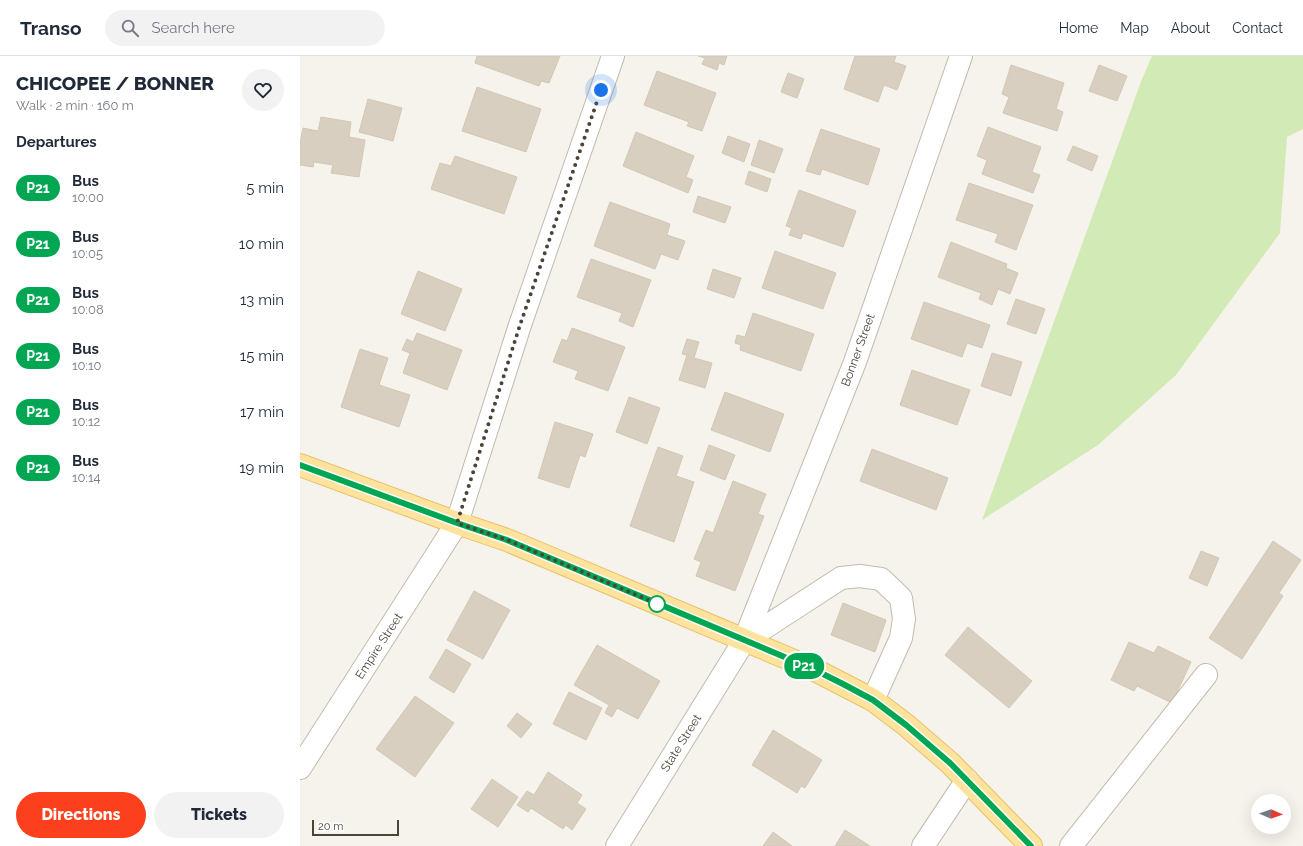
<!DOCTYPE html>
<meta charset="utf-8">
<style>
:root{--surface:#fff;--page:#f2f2f3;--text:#1f2937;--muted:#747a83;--line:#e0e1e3;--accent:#fc3f1d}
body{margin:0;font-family:Raleway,sans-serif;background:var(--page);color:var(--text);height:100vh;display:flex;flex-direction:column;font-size:15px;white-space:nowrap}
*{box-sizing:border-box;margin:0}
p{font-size:13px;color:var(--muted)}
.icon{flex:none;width:22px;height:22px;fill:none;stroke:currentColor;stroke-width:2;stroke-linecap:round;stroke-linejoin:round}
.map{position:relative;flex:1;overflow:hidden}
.side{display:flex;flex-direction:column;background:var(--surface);width:300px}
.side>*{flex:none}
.badge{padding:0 8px;border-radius:13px;font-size:14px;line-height:26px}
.needle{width:26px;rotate:92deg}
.buttons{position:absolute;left:951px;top:738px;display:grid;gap:8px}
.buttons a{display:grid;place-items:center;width:40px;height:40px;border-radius:50%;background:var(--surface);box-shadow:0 4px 16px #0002;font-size:20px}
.scale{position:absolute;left:12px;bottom:10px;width:87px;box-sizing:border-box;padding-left:4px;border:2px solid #4b4439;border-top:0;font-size:11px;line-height:14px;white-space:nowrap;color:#4b4439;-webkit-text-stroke:3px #fff;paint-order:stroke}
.you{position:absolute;width:20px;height:20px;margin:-10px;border:3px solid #fff;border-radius:50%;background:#1a73e8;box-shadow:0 0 0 6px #1a73e833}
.map>.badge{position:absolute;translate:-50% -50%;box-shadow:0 0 0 2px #fff}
h2{padding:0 16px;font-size:15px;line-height:36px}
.round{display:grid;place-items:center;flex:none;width:42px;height:42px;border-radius:21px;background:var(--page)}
.summary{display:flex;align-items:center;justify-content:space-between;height:68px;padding:0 16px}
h1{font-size:19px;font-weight:800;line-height:30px}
.action{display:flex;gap:8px;margin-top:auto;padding:8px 16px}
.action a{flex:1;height:46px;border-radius:24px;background:var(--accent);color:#fff;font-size:16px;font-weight:800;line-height:46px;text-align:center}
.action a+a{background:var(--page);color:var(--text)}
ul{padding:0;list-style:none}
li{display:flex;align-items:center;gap:12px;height:56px;padding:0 16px}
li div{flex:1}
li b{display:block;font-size:15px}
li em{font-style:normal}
li .badge{min-width:44px;font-weight:700;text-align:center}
header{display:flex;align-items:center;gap:24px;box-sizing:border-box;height:56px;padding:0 20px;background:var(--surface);border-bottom:1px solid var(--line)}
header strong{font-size:19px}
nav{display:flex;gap:22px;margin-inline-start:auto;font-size:14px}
.search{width:280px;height:36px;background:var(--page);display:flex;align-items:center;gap:10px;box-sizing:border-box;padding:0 14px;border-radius:22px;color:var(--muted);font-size:15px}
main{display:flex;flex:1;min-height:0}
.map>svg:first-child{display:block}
</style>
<header>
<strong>Transo</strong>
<div class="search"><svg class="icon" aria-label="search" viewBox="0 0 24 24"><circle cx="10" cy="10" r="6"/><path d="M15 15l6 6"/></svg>Search here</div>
<nav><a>Home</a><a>Map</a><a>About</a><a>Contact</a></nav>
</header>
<main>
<section class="side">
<div class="summary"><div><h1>CHICOPEE / BONNER</h1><p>Walk · 2 min · 160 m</p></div><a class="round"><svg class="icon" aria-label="heart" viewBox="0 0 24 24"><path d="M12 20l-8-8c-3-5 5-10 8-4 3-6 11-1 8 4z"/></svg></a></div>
<h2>Departures</h2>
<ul>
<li><span class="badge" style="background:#00a651;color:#fff">P21</span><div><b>Bus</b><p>10:00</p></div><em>5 min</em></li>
<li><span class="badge" style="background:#00a651;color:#fff">P21</span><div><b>Bus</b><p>10:05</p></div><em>10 min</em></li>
<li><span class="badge" style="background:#00a651;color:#fff">P21</span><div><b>Bus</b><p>10:08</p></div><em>13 min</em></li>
<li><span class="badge" style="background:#00a651;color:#fff">P21</span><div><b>Bus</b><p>10:10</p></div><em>15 min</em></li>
<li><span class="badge" style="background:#00a651;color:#fff">P21</span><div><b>Bus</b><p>10:12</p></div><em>17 min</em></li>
<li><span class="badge" style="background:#00a651;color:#fff">P21</span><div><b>Bus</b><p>10:14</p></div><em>19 min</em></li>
</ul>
<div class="action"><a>Directions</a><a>Tickets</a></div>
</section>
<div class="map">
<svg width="1003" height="790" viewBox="0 0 1003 790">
<rect width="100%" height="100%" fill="#f6f3ec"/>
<!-- green -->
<path fill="#d2eab5" d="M852,0H1003V73L987,81L980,177L876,319L798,389L682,464L842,23Z"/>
<!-- building -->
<path fill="#d8cfc1" stroke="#d3c7b4" d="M177,0H260L249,27L241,25L239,30L175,7Z
M398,0H427L424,9L419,7L417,14L402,8L405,2Z
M555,0H596L594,6L606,10L597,34L584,29L578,46L544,33Z
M711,9L764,27L756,53L763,56L757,75L703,57L709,41L702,38Z
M799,9L827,20L817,45L789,35Z
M357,15L416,37L402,75L387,70L389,66L344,49Z
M488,17L504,23L497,42L481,36Z
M177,31L241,53L226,96L162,75Z
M68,43L102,52L93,85L59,76Z
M21,61L51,66L49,81L65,84L59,121L31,117L33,109L14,106L13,111L0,109V87L3,72L18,75Z
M688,71L741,91L732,116L740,119L733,137L682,118L687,104L677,100Z
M521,73L580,93L568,129L522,113L520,119L506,115Z
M336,76L394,100L386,121L393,124L388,137L323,110Z
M428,80L450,88L444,106L422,97Z
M459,84L483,93L474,117L451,109Z
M773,90L798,100L792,115L767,104Z
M155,100L217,121L204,158L131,133L140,107L151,110Z
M449,115L471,123L467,136L445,128Z
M669,127L733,149L716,194L695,186L698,178L656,164Z
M499,134L556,155L543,191L503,177L501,183L489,179L492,172L486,170Z
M398,140L431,151L425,167L393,156Z
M310,146L370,168L367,179L385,185L378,204L361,198L355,213L294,190Z
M651,186L707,208L706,212L718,217L710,238L698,233L692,249L679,243L681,237L638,221Z
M475,195L536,217L523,253L462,232Z
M291,203L351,224L333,271L319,265L322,257L277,241Z
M413,213L441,222L434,242L407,233Z
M118,215L162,233L145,275L101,258Z
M716,243L745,253L736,278L707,268Z
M624,246L690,269L682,292L667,287L662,301L611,283Z
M453,257L514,278L501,315L440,294L441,289L435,287L437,279L445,281Z
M272,272L325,291L308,335L275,323L278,315L253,306L262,283L267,285Z
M117,277L162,294L147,334L103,317L110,297L102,294L107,283L113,286Z
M387,283L399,286L394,302L412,307L405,332L379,324L387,299L382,298Z
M60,293L88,302L79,329L110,339L99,371L41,351Z
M692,297L722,306L711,340L681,330Z
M612,314L670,334L657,369L600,349Z
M425,336L484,358L470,396L411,374Z
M329,341L360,352L347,388L316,376Z
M255,366L293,378L285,401L280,399L269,432L238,422Z
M409,389L435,399L425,424L400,414Z
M358,391L383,400L376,420L394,426L374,486L330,470Z
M572,393L648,422L636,454L560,425Z
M433,425L466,438L458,458L464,460L435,535L396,520L401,506L394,503L406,474L413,477Z
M973,485L1001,504L979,537L983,540L942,603L909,582Z
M901,495L919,502L907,530L889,522Z
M174,535L210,554L183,603L147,584Z
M543,547L586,564L575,596L531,579Z
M668,571L732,625L709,652L645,599Z
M829,586L854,597L858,590L891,606L872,647L837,630L834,635L811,624Z
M297,589L360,625L338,663L317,652L312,661L305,657L309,649L274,629Z
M146,593L171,608L154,637L129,622Z
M269,636L302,652L286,684L253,668Z
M115,640L154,667L115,721L76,693Z
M217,657L232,668L221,682L207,670Z
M473,674L522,704L505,732L501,730L497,737L452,709Z
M248,716L282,739L277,747L286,753L272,774L266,769L263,773L231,752L228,756L217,749L227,735L234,739Z
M192,723L218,741L198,771L171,753Z
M545,774L570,790H535Z
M473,776L492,790H463Z"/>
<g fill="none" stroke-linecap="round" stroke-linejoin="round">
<defs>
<path id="minor" d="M444,585L541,522L560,520L581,523L601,542L604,563L601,582L573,644
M0,712L157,467L220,269L313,0
M317,790L444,585L555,306L661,0
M623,790L667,724
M771,790L906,619"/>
<path id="major" d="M0,409L157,467L207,484L513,613L573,644L606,669L650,707L731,790"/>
</defs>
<!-- minor casing -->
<use href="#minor" stroke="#c2bbae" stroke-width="24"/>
<!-- major casing -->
<use href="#major" stroke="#e6c16a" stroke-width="24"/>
<!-- minor -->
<use href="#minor" stroke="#fff" stroke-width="22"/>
<!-- major -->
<use href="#major" stroke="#ffe39c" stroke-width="22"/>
</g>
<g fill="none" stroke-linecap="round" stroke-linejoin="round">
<defs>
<path id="line" d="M0,409L157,467L207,484L513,613L543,628L573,644L606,669L650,707L731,790"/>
</defs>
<!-- line casing -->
<use href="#line" stroke="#fff" stroke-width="9"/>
<!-- line -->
<use href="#line" stroke="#00a651" stroke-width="6"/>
<!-- walk -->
<path stroke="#4b4439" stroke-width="4" stroke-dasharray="0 7.2" d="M301,34L220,269L157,467L207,484L360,549L357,548"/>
</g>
<!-- markers -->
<circle fill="#fff" stroke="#00a651" stroke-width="2" cx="357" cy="548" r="8"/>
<g text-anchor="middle" stroke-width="3" stroke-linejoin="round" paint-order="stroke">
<!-- street labels -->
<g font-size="12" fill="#4b4439" stroke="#fff">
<text transform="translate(558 294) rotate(-70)" y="4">Bonner Street</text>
<text transform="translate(79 590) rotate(-57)" y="4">Empire Street</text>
<text transform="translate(381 687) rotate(-58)" y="4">State Street</text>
</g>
</g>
</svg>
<div class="buttons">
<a><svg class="needle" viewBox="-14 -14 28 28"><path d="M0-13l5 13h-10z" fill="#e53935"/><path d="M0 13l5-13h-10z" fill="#747a83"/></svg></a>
</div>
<div class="scale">20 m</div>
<div class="you" style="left:301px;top:34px"></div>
<b class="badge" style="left:504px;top:610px;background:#00a651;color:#fff">P21</b>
</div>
</main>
